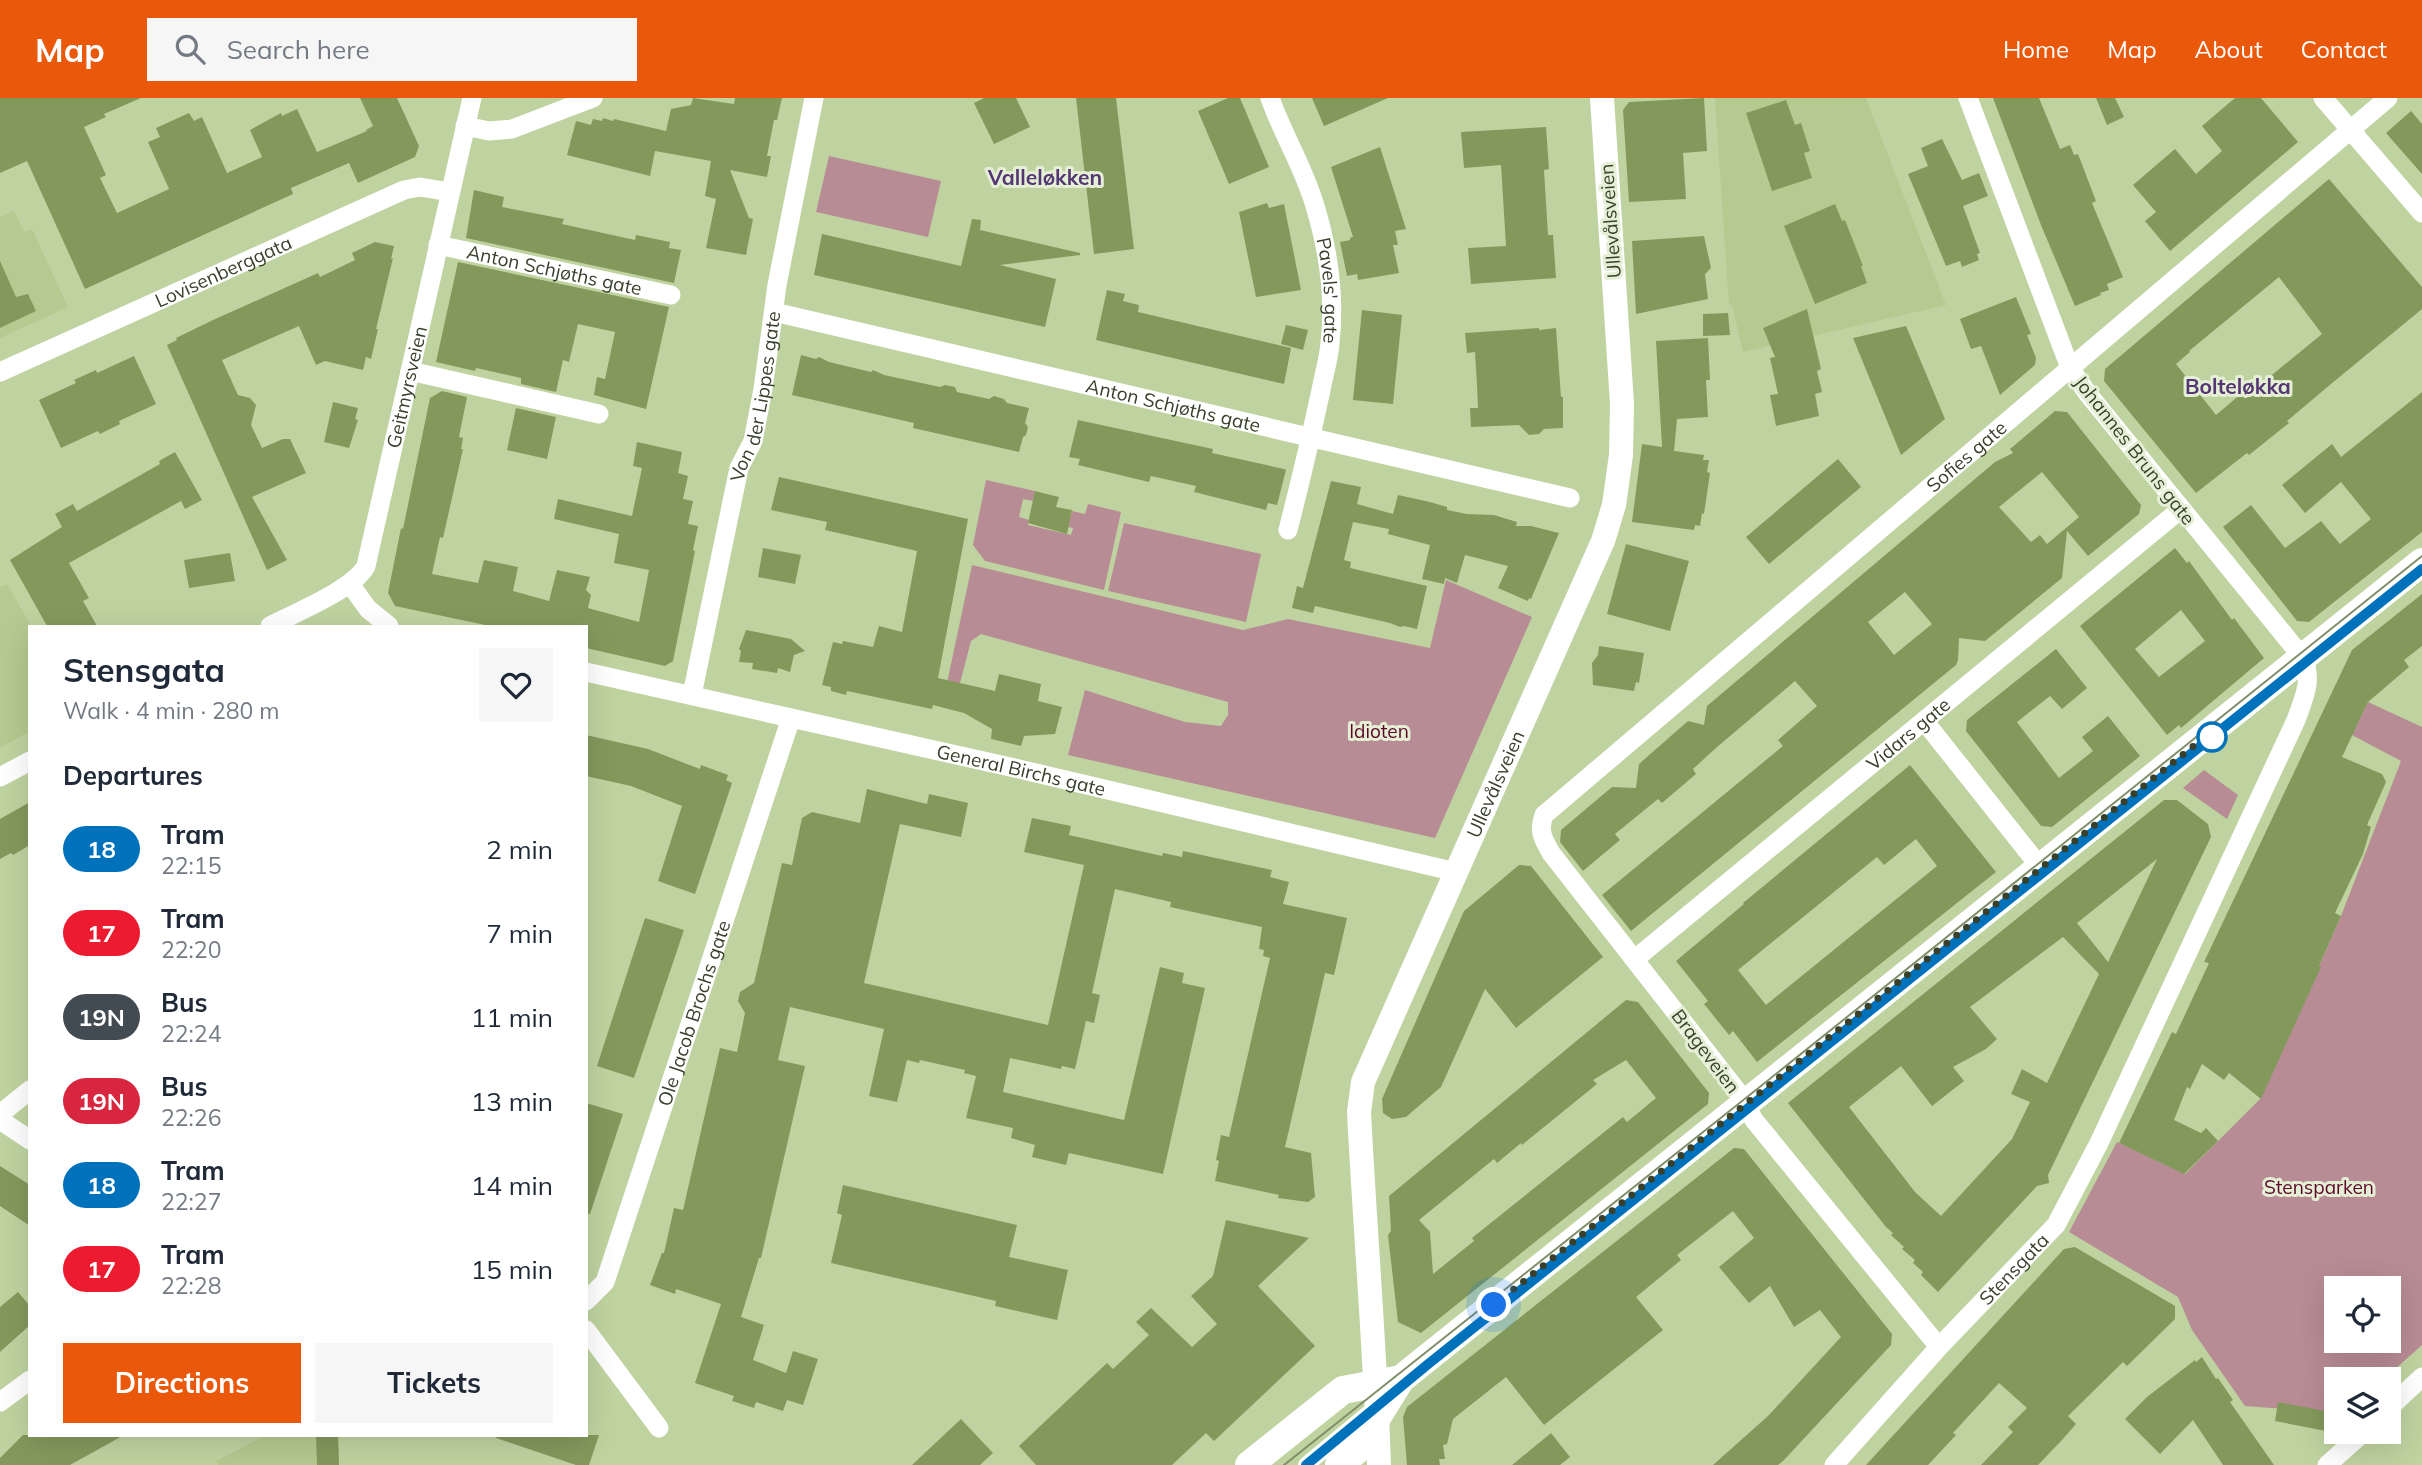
<!DOCTYPE html>
<meta charset="utf-8">
<style>
:root{--surface:#fff;--page:#f6f6f7;--text:#1f2937;--muted:#747a83;--accent:#ea580c}
body{margin:0;font-family:Mulish,sans-serif;background:var(--page);color:var(--text);height:100vh;display:flex;flex-direction:column;font-size:26px;white-space:nowrap}
*{box-sizing:border-box;margin:0}
p{font-size:23px;color:var(--muted)}
.icon{flex:none;width:38px;height:38px;fill:none;stroke:currentColor;stroke-width:2;stroke-linecap:round;stroke-linejoin:round}
.map{position:relative;flex:1;overflow:hidden}
.panel{position:absolute;left:28px;top:527px;width:560px;height:812px;display:flex;flex-direction:column;background:var(--surface);border-radius:0px;box-shadow:0 7px 28px #0002}
.panel>*{flex:none}
.badge{padding:0 14px;border-radius:23px;font-size:24px;line-height:46px}
.tools{position:absolute;left:2324px;top:1178px;display:grid;gap:14px}
.tools a{display:grid;place-items:center;width:77px;height:77px;border-radius:0px;background:var(--surface);box-shadow:0 7px 28px #0002;font-size:35px}
.you{position:absolute;width:35px;height:35px;margin:-18px;border:5px solid #fff;border-radius:50%;background:#1a73e8;box-shadow:0 0 0 10px #1a73e833}
.map>.badge{position:absolute;translate:-50% -50%;box-shadow:0 0 0 4px #fff}
h2{padding:0 35px;font-size:26px;line-height:63px}
.round{display:grid;place-items:center;flex:none;width:74px;height:74px;border-radius:0px;background:var(--page)}
.summary{display:flex;align-items:center;justify-content:space-between;height:119px;padding:0 35px}
h1{font-size:33px;font-weight:700;line-height:52px}
.button{display:flex;gap:14px;margin-top:auto;padding:14px 35px}
.button a{flex:1;height:80px;border-radius:0px;background:var(--accent);color:#fff;font-size:28px;font-weight:700;line-height:80px;text-align:center}
.button a+a{background:var(--page);color:var(--text)}
ul{padding:0;list-style:none}
li{display:flex;align-items:center;gap:21px;height:84px;padding:0 35px}
li div{flex:1}
li b{display:block;font-size:26px}
li em{font-style:normal}
li .badge{min-width:77px;font-weight:700;text-align:center}
header{display:flex;align-items:center;gap:42px;box-sizing:border-box;height:98px;padding:0 35px;background:var(--accent);color:#fff}
header strong{font-size:33px}
nav{display:flex;gap:38px;margin-inline-start:auto;font-size:24px}
.search{width:490px;height:63px;background:var(--page);display:flex;align-items:center;gap:18px;box-sizing:border-box;padding:0 24px;border-radius:0px;color:var(--muted);font-size:26px}
.map>svg:first-child{display:block}
</style>
<header>
<strong>Map</strong>
<div class="search"><svg class="icon" aria-label="search" viewBox="0 0 24 24"><circle cx="10" cy="10" r="6"/><path d="M15 15l6 6"/></svg>Search here</div>
<nav><a>Home</a><a>Map</a><a>About</a><a>Contact</a></nav>
</header>
<div class="map">
<svg width="2422" height="1367" viewBox="0 0 2422 1367">
<rect width="100%" height="100%" fill="#bfd3a0"/>
<!-- built -->
<path fill="#b4ca90" d="M1715,0H1866L1946,207L1743,254L1732,207H1729Z
M14,113L24,134L32,131L68,209L0,240V119Z
M7,486L31,528L30,633L0,650V489Z
M266,1337H338L339,1367H218L216,1363Z"/>
<!-- green -->
<path fill="#b88c95" fill-rule="evenodd" d="M829,58L941,83L928,139L816,114Z
M986,382L1035,393L1033,403L1023,401L1019,419L1029,422L1028,427L1071,437L1073,430L1068,429L1072,413L1085,416L1088,406L1121,414L1104,492L985,463L973,447Z
M1124,425L1261,456L1246,524L1108,493Z
M972,467L1243,532L1288,521L1430,550L1446,482L1532,519L1435,740L1068,657L1085,592L1185,624L1221,628L1228,617V604L981,536L971,543L960,585H947Z
M2368,604L2422,629V1247L2384,1281H2336V1315L2245,1308L2192,1232L2178,1199L2069,1134L2117,1044L2185,1076L2261,1000L2341,818L2401,663L2352,637ZM2336,1190H2389V1242H2336Z
M2204,672L2238,697L2227,721L2183,690Z"/>
<!-- building -->
<path fill="#83995c" fill-rule="evenodd" d="M0,0H141L104,16L106,19L84,29L106,77L100,80L117,115L169,91L148,44L160,39L156,30L189,15L194,23L202,19L227,75L262,59L250,32L281,15L282,18L297,11L317,54L367,33L366,32L373,28L360,0H397L419,48L415,59L358,85L349,65L291,90L293,96L85,191L27,63L0,75Z
M693,0L734,6L735,0H782L777,22H774L767,58H771L767,79L730,72L749,120L753,121L746,157L706,150L716,101L705,98L711,63L655,53L650,78L567,57L576,23L591,27L593,21L602,23L603,20L613,23L614,21L666,33L671,11L691,7Z
M984,0H1016L1030,29L994,46L974,5Z
M1076,0H1116L1134,151L1094,156Z
M1228,0H1240L1269,69L1229,86L1198,13Z
M1312,0H1388L1324,28Z
M1704,0L1707,53L1683,55L1686,101L1629,104L1623,12L1629,4Z
M1993,0H2039L2060,51L2070,47L2074,57L2078,56L2096,103L2092,105L2123,179L2107,186L2109,192L2100,195L2101,197L2075,208L2041,127Z
M2096,0H2115L2124,19L2107,27Z
M2235,0H2261L2298,44L2170,153L2145,123L2156,114L2133,87L2175,51L2196,76L2222,53L2202,28Z
M1786,2L1795,27L1801,25L1810,53L1804,55L1812,80L1772,93L1746,15Z
M2411,13L2422,26V76L2386,35Z
M1546,29L1549,71L1544,72L1548,137H1553L1556,180L1471,186L1468,150L1506,148L1501,67L1464,70L1461,34Z
M1942,41L1962,82L1979,75L1988,98L1963,108L1980,155L1977,156L1979,162L1962,169L1960,163L1946,168L1908,76L1928,68L1921,50Z
M1380,49L1406,131L1395,133L1398,147H1393L1399,175L1358,182L1357,176L1347,178L1340,144L1350,142V140L1353,139L1331,69Z
M2329,81L2422,189V211L2331,286L2287,323L2289,325L2249,357L2247,355L2196,395L2104,283L2105,271ZM2279,179L2322,236L2251,294L2248,290L2216,317L2176,266L2190,254L2189,253Z
M474,92L504,99L502,109L564,121L562,126L635,142L636,137L670,144L669,150L681,152L674,185L466,140Z
M1267,105L1269,110L1284,106L1301,192L1256,199L1239,114Z
M1835,106L1842,123L1845,122L1863,168H1861L1867,185L1815,206L1784,128Z
M972,121L981,122L980,132L1080,155V157L1000,167L1056,181L1045,229L814,177L822,136L961,168Z
M1704,138L1711,170L1705,176L1708,201L1636,216L1632,143Z
M375,144L394,148L391,161L393,160L376,231H378L371,261L366,259L363,272L325,263L316,267L299,228L222,262L238,297L250,300L256,307L251,327L262,350L283,341H290L306,375L252,399L287,462L267,472L167,247L177,242L176,240L213,222L318,175L320,179L355,162L352,155Z
M0,163L16,199L28,196L36,213L0,230Z
M458,164L669,209L646,311L594,297L597,279L605,281L615,234L578,226L569,264L563,262L556,294L521,286V280L476,270L475,273L436,264Z
M1107,192L1125,196L1123,203L1139,207L1138,214L1291,250L1284,286L1096,242Z
M2016,199L2031,236L2027,237L2036,260L2035,267L2000,297L1981,248L1971,251L1960,221Z
M1807,211L1821,271L1817,273L1822,294L1815,296L1819,318L1776,328L1770,297L1778,296L1770,260L1775,259L1763,230Z
M1362,212L1402,217L1393,306L1353,302Z
M1728,215L1730,237L1703,238V216Z
M1286,227L1308,232L1303,252L1281,246Z
M1906,228L1945,321L1901,357L1853,240Z
M1539,230V232L1556,230L1561,299H1563V330L1544,331L1539,336L1529,337L1519,327L1471,329L1470,310H1478L1477,287L1475,254L1467,255L1465,235Z
M1708,240L1710,282H1706L1708,319L1677,321L1674,353L1704,357L1703,362H1709L1707,374L1710,375L1704,416L1702,415L1700,428L1695,427L1694,432L1632,424L1642,346L1662,349L1656,243Z
M801,257L816,261L819,259L829,264L871,274L873,272L884,277L940,289L945,287L955,289L957,294L989,301L994,298L1004,301L1007,305L1029,310L1025,325L1028,329L1026,337L1023,339L1019,354L913,330L914,325L792,297Z
M134,258L156,306L119,323L120,326L100,336L98,333L61,350L39,302L76,285L74,282L96,272L97,275Z
M442,293L467,299L459,339L463,340L461,351H463L443,440L440,439L432,476L478,485L484,462L518,469L513,493L549,503L557,472L590,479L586,492L591,497L588,510L639,524L649,472L614,465L619,436L554,421L558,401L632,418L642,370L633,368L637,344L682,354L678,375L688,378L683,401L693,403L688,426L698,428L693,452L695,453L673,563L665,568L586,550V528H490L395,508L388,495L401,430L403,431L430,300Z
M2422,294V434L2309,524L2297,523L2223,429L2251,407L2285,450L2321,423L2340,446L2371,421L2341,384L2305,415L2282,387L2332,346L2341,359Z
M333,304L358,310L355,321L358,322L349,350L324,344Z
M516,310L556,319L547,361L507,352Z
M2055,313L2067,314L2141,407L2139,416L2088,458L2067,433L2062,480L1985,543L1959,540L1958,562L1956,567L1631,833L1602,797L1783,648L1778,642L1817,608L1795,583L1717,649L1693,671L1696,676L1662,705L1658,701L1615,736L1620,742L1583,773L1560,744L1561,732L1612,689L1636,690L1639,666L1688,623L1704,627L1707,608L1995,364L2013,355L2010,351ZM2042,374L2079,419L2047,446L2040,437L2031,444L1999,409ZM1905,494L1932,526L1894,557L1868,524Z
M1078,322L1213,351L1212,355L1284,371L1286,372L1277,407L1268,405L1266,412L1194,394L1196,388L1151,378L1149,384L1078,367L1080,361L1069,359Z
M175,354L202,402L185,411L181,403L69,465L89,500L83,503L97,528H47L10,462L62,429L55,416L73,406L77,413L160,366L159,363Z
M1838,361L1861,389L1769,466L1746,439Z
M779,379L968,421L938,580L995,593L999,576L1041,586L1038,603L1062,609L1055,636L1024,638L1021,648L991,641L992,631L964,615L933,607L932,611L847,593L846,597L831,593V589L822,587L833,544L842,546L843,543L873,549L879,528L902,534L917,453L825,432L827,424L771,412Z
M1331,383L1361,389L1357,406L1393,416L1398,397L1430,404L1447,409V412L1467,416L1494,417L1517,424L1516,428H1531L1559,435L1531,501L1529,500L1528,503L1498,490L1508,468L1465,457L1457,485L1445,480L1444,486L1422,481L1430,447L1388,436L1389,431L1353,424L1344,462L1351,464L1350,470L1427,488L1417,531L1404,528L1400,529L1390,525L1315,508L1313,515L1292,510L1297,488L1303,490Z
M1035,393L1059,399L1056,409L1072,412L1067,436L1028,425Z
M1626,446L1689,463L1670,533L1607,516Z
M763,450L801,457L795,486L758,479Z
M2175,450L2187,465L2189,463L2232,522L2234,520L2264,560L2181,630L2179,627L2167,637L2080,528ZM2181,512L2205,543L2159,579L2135,551Z
M230,455L235,483L189,490L184,462Z
M2422,496V548L2404,562L2409,569L2368,604L2342,659L2382,676L2386,684L2367,727L2371,729L2363,756L2335,815L2341,818L2319,868L2321,869L2261,1001L2229,975L2224,982L2202,966L2190,991L2187,989L2174,1022L2201,1035L2206,1030L2218,1043L2184,1076L2119,1045L2172,934L2176,936L2209,865L2204,864L2352,552Z
M746,532L791,541L805,553L794,557L790,574L778,570L777,575L752,571L753,565L739,564L741,553L739,551Z
M1599,548L1644,555L1639,585L1636,584L1634,593L1593,587L1592,565L1598,557Z
M2056,551L2087,590L2062,611L2050,598L2017,624L2059,680L2093,653L2082,639L2108,618L2140,658L2052,729L2041,728L1966,633L1967,622Z
M586,637L648,651L700,671L701,667L728,677L726,682L732,685L695,796L658,783L682,708L631,688L586,678Z
M1910,667L1996,774L1757,964L1733,933L1729,937L1704,906L1708,903L1676,863L1744,806L1743,805ZM1916,741L1937,768L1766,907L1738,872L1877,759L1884,767Z
M867,691L927,706L929,696L968,705L961,739L900,726L864,885L1048,927L1084,767L1024,754L1032,720L1071,728L1069,737L1162,758L1163,755L1182,759L1183,753L1272,772L1270,779L1289,784L1283,806L1347,820L1334,877L1325,875L1285,1049L1311,1055L1315,1099L1308,1104L1278,1100L1279,1097L1215,1083L1219,1063L1216,1062L1221,1037L1229,1039L1270,860L1263,858L1264,852L1259,851L1262,829L1170,809L1171,804L1115,791L1092,895L1100,897L1094,925L1086,923L1075,971L1062,968L1061,971L1010,960L1003,994L1124,1022L1160,869L1184,875L1182,885L1205,890L1163,1076L1069,1055L1066,1067L1032,1059L1035,1047L1011,1040L1013,1030L966,1020L976,978L964,975L965,972L920,962L919,965L907,962L897,1004L869,998L884,931L790,909L778,962L805,968L761,1160H759L741,1219L764,1227L753,1262L786,1275L793,1253L818,1261L803,1307L787,1302L783,1313L756,1304L754,1310L732,1303L734,1298L695,1285L721,1206L676,1191L675,1196L650,1187L662,1155H664L674,1110L683,1112L720,950L737,954L745,915L738,903L740,894L754,885L782,765L792,767L802,720L812,714L860,725Z
M2164,702H2177L2208,726L2211,739L2048,1077L2049,1085L2037,1088L1938,1194L1921,1177L1923,1174L1913,1165L1915,1162L1902,1151L1904,1149L1891,1137L1893,1135L1886,1129L1788,1005ZM2157,761L2108,864L2077,825ZM2063,839L2099,876L2047,985L2022,971L2011,996L2030,1004L2012,1041L1941,1118L1915,1094L1849,1009L1901,968L1932,1008L1964,983L1953,969L1986,951L1997,941L1970,909Z
M30,704V747L13,757L11,755L0,761V721Z
M1519,767L1531,768L1603,859L1516,930L1485,891L1441,989L1406,1019L1392,1021L1383,1015L1382,1001L1464,813Z
M645,820L684,832L634,980L597,968Z
M1626,902L1638,904L1709,995L1708,1006L1421,1235L1398,1224L1388,1137L1391,1133L1389,1098ZM1626,962L1656,1000L1627,1024L1623,1019L1472,1140L1474,1143L1433,1176L1430,1134L1419,1122L1494,1061L1497,1065L1521,1045L1522,1047L1597,986L1593,982Z
M586,1005L623,1016L590,1116H586Z
M1734,1050L1744,1051L1892,1236L1891,1247L1784,1362L1778,1367H1713L1768,1318L1841,1239L1820,1212L1794,1229L1770,1188L1749,1205L1719,1169L1754,1140L1733,1113L1677,1157L1681,1162L1636,1199L1663,1232L1544,1327L1506,1279L1453,1321L1447,1346L1443,1347L1445,1361H1439L1440,1367H1407L1403,1319L1407,1309Z
M0,1068L30,1087V1128L0,1108Z
M843,1087L1017,1127L1009,1159L1068,1172L1057,1222L995,1208L996,1203L831,1165L842,1117L837,1115Z
M1226,1122L1309,1140L1258,1188L1315,1248L1214,1343L1206,1335L1172,1367H1036L1019,1348L1107,1265L1113,1271L1149,1237L1136,1224L1151,1210L1192,1249L1217,1226L1191,1198L1213,1178Z
M2075,1149L2175,1208V1221L2127,1268L2123,1264L2068,1318L2076,1326L2062,1342L2038,1367H1981L2013,1334L2008,1329L2027,1310L1999,1285L1953,1335L1956,1337L1928,1367H1866L2064,1151Z
M18,1194L30,1208V1227L0,1254V1209Z
M2202,1259L2216,1281L2218,1280L2233,1302L2230,1304L2274,1367H2223L2193,1322L2160,1356L2125,1321L2147,1299L2195,1262L2196,1264Z
M2278,1304L2330,1314L2326,1333L2275,1323Z
M961,1321L993,1355L980,1367H912Z
M1551,1335L1570,1359L1560,1367H1512Z
M23,1337H124L70,1367H0V1360Z
M316,1337H338L339,1367H317Z
M497,1337H599L589,1367H576L496,1340Z"/>
<g fill="none" stroke-linecap="round" stroke-linejoin="round">
<!-- minor -->
<g stroke="#fff" stroke-width="19">
<path id="s1" d="M1270,0C1283,37 1304,70 1315,108C1328,151 1335,200 1330,245C1329,260 1324,276 1321,292C1311,339 1300,385 1288,432"/>
<path d="M2323,0L2422,115"/>
<path d="M465,28L489,33L512,31L593,0"/>
<path id="s2" d="M438,147L671,197"/>
<path id="s3" d="M774,214L1570,400"/>
<path d="M410,273L599,316"/>
<path id="s4" d="M0,274L404,92L420,89L450,94"/>
<path d="M350,486L368,511L389,528"/>
<path id="s5" d="M270,528C295,515 354,491 366,468L472,0"/>
<path id="s6" d="M586,574L1019,671L1456,774"/>
<path id="s7" d="M692,597L739,370L753,343L763,291L777,187L814,0"/>
<path d="M1925,624L2041,770"/>
<path d="M0,679L30,663"/>
<path id="s8" d="M1635,861L2181,411"/>
<path d="M0,1016L30,992"/>
<path d="M0,1022L30,1042"/>
<path id="s9" d="M586,1203L605,1184L791,620"/>
<path d="M586,1232L659,1330"/>
<path id="s10" d="M1939,1249L1754,1022L1738,994L1551,755C1543,741 1538,733 1544,717L2388,0"/>
<path d="M0,1304L30,1282"/>
<path d="M2389,1310L2422,1279"/>
<path id="s11" d="M1834,1367L1939,1249L2056,1127L2099,1045L2296,622C2304,600 2313,582 2303,560L2088,296L2070,270L1968,0"/>
<path d="M2327,1367L2364,1334"/>
</g>
<!-- tertiary -->
<path stroke="#fff" stroke-width="24" id="s12" d="M1379,1367C1375,1249 1365,1132 1359,1014L1363,984L1603,443L1614,407L1621,357L1622,306L1602,0"/>
<!-- secondary -->
<path stroke="#fff" stroke-width="28" d="M1249,1367L1343,1292L1401,1281
M1339,1367L1357,1352L1401,1281L2422,464"/>
<!-- tram -->
<path stroke="#808e69" stroke-width="2" d="M2187,659L2258,602
M1284,1367L1761,988L2422,458
M1306,1367L1416,1275"/>
</g>
<g fill="none" stroke-linecap="round" stroke-linejoin="round">
<defs>
<path id="line" d="M1306,1367L1427,1267L2422,471"/>
</defs>
<!-- line casing -->
<use href="#line" stroke="#fff" stroke-width="16"/>
<!-- line -->
<use href="#line" stroke="#0072bc" stroke-width="10"/>
<!-- walk -->
<path stroke="#38402b" stroke-width="7" stroke-dasharray="0 12.6" d="M1494,1207L2210,635L2212,639"/>
</g>
<!-- markers -->
<circle fill="#fff" stroke="#0072bc" stroke-width="3.5" cx="2212" cy="639" r="14"/>
<g text-anchor="middle" stroke-width="6" stroke-linejoin="round" paint-order="stroke">
<!-- street labels -->
<g font-size="19" fill="#38402b" stroke="#e5efd6">
<text transform="translate(1610 123) rotate(-94)" y="7">Ullevålsveien</text>
<text dy="7" stroke="none"><textPath href="#s2" startOffset="119">Anton Schjøths gate</textPath></text>
<text dy="7" stroke="none"><textPath href="#s4" startOffset="245">Lovisenberggata</textPath></text>
<text dy="7" stroke="none"><textPath href="#s1" startOffset="203">Pavels' gate</textPath></text>
<text dy="7" stroke="none"><textPath href="#s5" startOffset="298">Geitmyrsveien</textPath></text>
<text dy="7" stroke="none"><textPath href="#s7" startOffset="306">Von der Lippes gate</textPath></text>
<text dy="7" stroke="none"><textPath href="#s3" startOffset="410">Anton Schjøths gate</textPath></text>
<text transform="translate(2135 352) rotate(52)" y="7">Johannes Bruns gate</text>
<text dy="7" stroke="none"><textPath href="#s10" startOffset="1223">Sofies gate</textPath></text>
<text dy="7" stroke="none"><textPath href="#s8" startOffset="354">Vidars gate</textPath></text>
<text dy="7" stroke="none"><textPath href="#s6" startOffset="446">General Birchs gate</textPath></text>
<text dy="7" stroke="none"><textPath href="#s12" startOffset="710">Ullevålsveien</textPath></text>
<text dy="7" stroke="none"><textPath href="#s9" startOffset="310">Ole Jacob Brochs gate</textPath></text>
<text transform="translate(1706 953) rotate(53)" y="7">Brageveien</text>
<text dy="7" stroke="none"><textPath href="#s11" startOffset="266">Stensgata</textPath></text>
</g>
<!-- park labels -->
<g font-size="19" fill="#5c0628" stroke="#e5efd6">
<text x="1379" y="640">Idioten</text>
<text x="2319" y="1096">Stensparken</text>
</g>
<!-- neighbourhood labels -->
<g font-size="21" font-weight="bold" fill="#543772" stroke="#e5efd6">
<text x="1045" y="87">Valleløkken</text>
<text x="2238" y="296">Bolteløkka</text>
</g>
</g>
</svg>
<div class="tools">
<a><svg class="icon" aria-label="locate" viewBox="0 0 24 24"><circle cx="12" cy="12" r="6"/><path d="M12 2v4M12 18v4M2 12h4M18 12h4"/></svg></a>
<a><svg class="icon" aria-label="layers" viewBox="0 0 24 24"><path d="M12 4l9 5-9 5-9-5zM3 14l9 5 9-5"/></svg></a>
</div>
<div class="you" style="left:1494px;top:1207px"></div>
<section class="panel">
<div class="summary"><div><h1>Stensgata</h1><p>Walk · 4 min · 280 m</p></div><a class="round"><svg class="icon" aria-label="heart" viewBox="0 0 24 24"><path d="M12 20l-8-8c-3-5 5-10 8-4 3-6 11-1 8 4z"/></svg></a></div>
<h2>Departures</h2>
<ul>
<li><span class="badge" style="background:#0072bc;color:#fff">18</span><div><b>Tram</b><p>22:15</p></div><em>2 min</em></li>
<li><span class="badge" style="background:#ed1b2f;color:#fff">17</span><div><b>Tram</b><p>22:20</p></div><em>7 min</em></li>
<li><span class="badge" style="background:#424a52;color:#fff">19N</span><div><b>Bus</b><p>22:24</p></div><em>11 min</em></li>
<li><span class="badge" style="background:#d7263d;color:#fff">19N</span><div><b>Bus</b><p>22:26</p></div><em>13 min</em></li>
<li><span class="badge" style="background:#0072bc;color:#fff">18</span><div><b>Tram</b><p>22:27</p></div><em>14 min</em></li>
<li><span class="badge" style="background:#ed1b2f;color:#fff">17</span><div><b>Tram</b><p>22:28</p></div><em>15 min</em></li>
</ul>
<div class="button"><a>Directions</a><a>Tickets</a></div>
</section>
</div>
